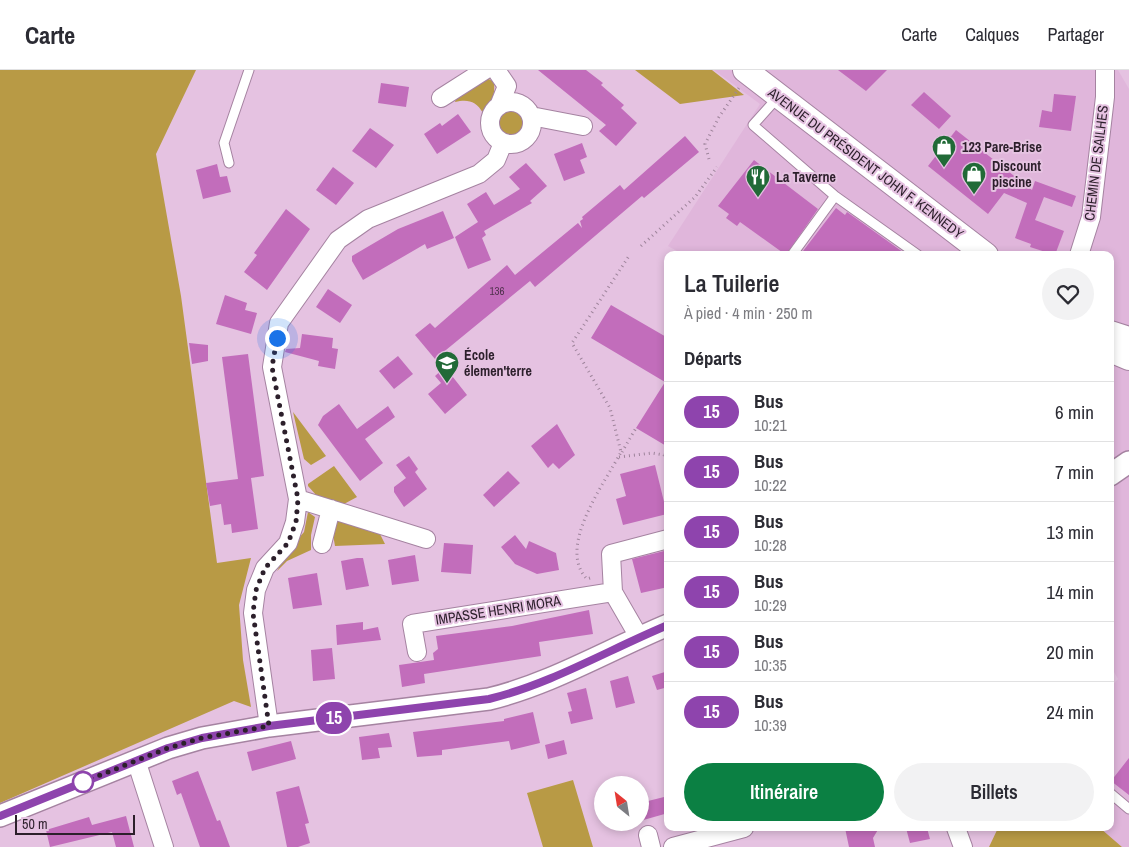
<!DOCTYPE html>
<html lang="fr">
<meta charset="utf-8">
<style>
:root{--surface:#fff;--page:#f2f2f3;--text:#2b2b33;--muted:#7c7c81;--line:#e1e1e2;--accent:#0b8043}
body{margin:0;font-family:"Archivo Narrow",sans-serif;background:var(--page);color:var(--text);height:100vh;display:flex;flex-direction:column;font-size:19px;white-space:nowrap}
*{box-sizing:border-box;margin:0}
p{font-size:16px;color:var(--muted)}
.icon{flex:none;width:28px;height:28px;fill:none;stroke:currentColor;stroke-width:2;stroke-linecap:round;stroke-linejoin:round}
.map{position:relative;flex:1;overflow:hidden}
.side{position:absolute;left:664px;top:181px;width:450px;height:580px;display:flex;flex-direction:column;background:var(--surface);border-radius:10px;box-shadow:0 2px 8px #0003}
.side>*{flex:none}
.badge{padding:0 10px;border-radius:16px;font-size:18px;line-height:32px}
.needle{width:32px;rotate:330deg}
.tools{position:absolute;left:594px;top:706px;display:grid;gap:10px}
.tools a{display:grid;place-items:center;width:55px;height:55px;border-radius:50%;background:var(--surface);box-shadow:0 2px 8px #0003;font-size:25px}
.scale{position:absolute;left:15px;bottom:12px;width:120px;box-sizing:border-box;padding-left:5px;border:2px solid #2c1f2b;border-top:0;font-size:14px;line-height:18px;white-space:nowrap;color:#2c1f2b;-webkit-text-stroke:4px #e5c2e1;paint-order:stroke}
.you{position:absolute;width:25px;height:25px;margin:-12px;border:4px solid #fff;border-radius:50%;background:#1a73e8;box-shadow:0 0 0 8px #1a73e833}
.map>.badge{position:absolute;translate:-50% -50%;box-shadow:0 0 0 2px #fff}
h2{padding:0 20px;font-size:19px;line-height:45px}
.round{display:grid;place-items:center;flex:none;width:52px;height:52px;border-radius:26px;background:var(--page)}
.summary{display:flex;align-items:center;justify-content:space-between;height:85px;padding:0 20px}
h1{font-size:24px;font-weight:600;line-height:38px}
.cta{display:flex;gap:10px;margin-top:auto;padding:10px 20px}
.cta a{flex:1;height:58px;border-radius:30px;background:var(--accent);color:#fff;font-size:20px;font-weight:600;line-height:58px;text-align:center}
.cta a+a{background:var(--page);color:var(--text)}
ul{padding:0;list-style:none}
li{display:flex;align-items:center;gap:15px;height:60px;padding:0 20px;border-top:1px solid var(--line)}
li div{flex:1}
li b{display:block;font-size:19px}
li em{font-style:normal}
li .badge{min-width:55px;font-weight:700;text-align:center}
header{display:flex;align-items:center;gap:30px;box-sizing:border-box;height:70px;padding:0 25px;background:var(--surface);border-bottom:1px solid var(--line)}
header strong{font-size:24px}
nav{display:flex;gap:28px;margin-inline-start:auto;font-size:18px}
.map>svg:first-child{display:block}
</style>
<header>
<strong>Carte</strong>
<nav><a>Carte</a><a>Calques</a><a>Partager</a></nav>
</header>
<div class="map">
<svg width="1129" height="777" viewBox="0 0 1129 777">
<rect width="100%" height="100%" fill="#e5c2e1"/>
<!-- built -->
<path fill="#e0b6db" d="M714,0H1118L1129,19V777H1122L1100,758H1110V618L1118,609L1110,595V185H684L668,176L760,34Z"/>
<!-- green -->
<path fill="#b89a45" d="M0,0H196L156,84L181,226L217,493L251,488L239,535L243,590L251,637L234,631L0,733Z
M635,0H712L744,25L680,34Z
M487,8L494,12C495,25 493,33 483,43C476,31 468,29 455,32L457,25Z
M495 54a16 16 0 1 1 32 0a16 16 0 1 1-32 0Z
M293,342L326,386L311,395L304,389Z
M334,396L357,427L344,434L317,426L308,416V414Z
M308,442L315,447L311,465V480L287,491L277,501L289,480L304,462Z
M344,449L379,462L385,474L335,476L332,459L335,452Z
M573,710L593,777H543L527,723Z
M998,758H1100L1122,777H989Z"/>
<!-- building -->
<path fill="#c26dbb" d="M538,0H586L603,13L601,15L624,35L621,38L637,53L616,76L599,61L606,55Z
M838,0H887L866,21Z
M381,13L409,17L406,37L378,33Z
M924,22L951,46L939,59L911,35Z
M1054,24L1076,26L1071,61L1039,57L1042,40L1052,42Z
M458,44L471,62L437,84L424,64L440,53L442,56Z
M370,58L394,75L376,98L352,81Z
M956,60L1032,120L1035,111L1076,126L1072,137L1044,127L1035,150L1064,161L1055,185L1030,177L1031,174L1015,168L1027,133L1004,123L988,144L928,96Z
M685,66L699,82L644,128L642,126L535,217L530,211L435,289L415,265L430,253L435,258L507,195L515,205L578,153L582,158L580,151L583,149L582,147L620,115L624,120Z
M582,73L587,87L580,90L585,103L564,111L554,84Z
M754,90L818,139L786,185L740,152L737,156L726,148L729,144L718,136Z
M526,93L547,116L530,131L532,133L484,161L486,165L482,168L491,190L468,199L455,167L478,152L467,134L486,122L494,135L520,119L509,107Z
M217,94L220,107L227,106L231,122L203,129L196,100Z
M333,97L354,113L336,135L316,120Z
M836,138L845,145L847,142L907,185H800Z
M286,139L310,159L267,220L244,202L257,185L254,183Z
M443,141L454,168L427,179L425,174L363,210L352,191V186L398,159Z
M328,219L352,235L340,253L316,237Z
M225,225L247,233L245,240L257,243L251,264L216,254Z
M611,235L668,268V377L636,358L665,312L591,268Z
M302,264L333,268L332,278L338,279L335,299L318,296L319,291L285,282L286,279L300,278Z
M189,273L208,275V291L192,294Z
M248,284L264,406L251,408L258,459L232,463L231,454L224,455L221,434L210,436L206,413L238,409L222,287Z
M398,286L413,304L394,319L379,301Z
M445,297L467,325L445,344L428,324L441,313L435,306Z
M339,334L357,359L388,336L395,347L365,369L383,393L360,411L318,355L323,346Z
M557,354L575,385L559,399L553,393L548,398L531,376Z
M409,386L418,399L415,402L427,419L404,437L394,422V417L406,408L396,395Z
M655,395L667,444L623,455L616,429L626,426L620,404Z
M508,401L520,413L494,437L483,425Z
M515,465L526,479L529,471L556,483L559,500L537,504L515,494L501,477Z
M444,473L473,475L471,504L441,502Z
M668,480V517L641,523L632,489Z
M415,485L419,511L392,515L388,490Z
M357,488H363L369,516L346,520L341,491Z
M317,503L322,535L293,539L288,508Z
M589,540L593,564L539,572L541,586L424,604L425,613L402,617L399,595L434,590L433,583L438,579L436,566L512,556Z
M363,552V560L378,557L381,570L337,575L336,555Z
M332,578L335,609L313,611L311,580Z
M668,601V617L657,620L652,606Z
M628,606L635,633L616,638L610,611Z
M586,618L593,649L571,654L568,642L572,641L567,623Z
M533,642L540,673L511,680L509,671L442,680V685L417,687L413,662L504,651V649Z
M389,663L392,677L378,678L380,688L362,690L359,667Z
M564,670L567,684L548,689L545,675Z
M291,671L296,689L252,701L247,682Z
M1129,688V725L1111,711Z
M198,701L217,751L220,750L230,777H200L181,723L177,725L172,711Z
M299,716L309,753L305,754L310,773L298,777H287L276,722Z
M668,726V743L640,751V733Z
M126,746L134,777H116L112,762L50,777L46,760L89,747L92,755Z
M845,758H879L873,768L875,777H849Z
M906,758H927L930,769L910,773Z"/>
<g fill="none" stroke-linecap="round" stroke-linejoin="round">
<defs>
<path id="service" d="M778,27L753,55L835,126L918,185
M229,93L224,73L249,0
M792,185L835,126
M1110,723L1129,739"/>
<path id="minor" d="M496,0L507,16L499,36
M441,28L485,0
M490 53a21 21 0 1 1 42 0a21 21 0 1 1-42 0Z
M531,46L583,56
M1079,185L1091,147L1105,27V0
M298,429L426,469
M322,474L331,439
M639,567L613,522L611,484L668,469
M417,582L412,554L613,522
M269,656L253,543L256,520L265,498L288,473L295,452L298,429L272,297L279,253L338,170L368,149L479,104L496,90L503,73
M136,690L164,777
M956,758L963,777
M648,765L651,777
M673,777L744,758"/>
<path id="tertiary" d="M1110,405L1129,392
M0,746L168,678L202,668L269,656L489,629C551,614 608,580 668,555"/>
<path id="secondary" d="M745,0L986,185
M1110,263L1129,269
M1110,280L1129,288"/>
</defs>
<!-- service casing -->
<use href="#service" stroke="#a583a1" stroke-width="11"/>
<!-- minor casing -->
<use href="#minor" stroke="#a583a1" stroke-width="20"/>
<!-- tertiary casing -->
<use href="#tertiary" stroke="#a583a1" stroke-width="24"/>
<!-- secondary casing -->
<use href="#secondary" stroke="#a583a1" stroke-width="26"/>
<!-- path -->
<path stroke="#9e849b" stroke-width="3" stroke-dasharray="1 4" stroke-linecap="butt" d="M709,89L705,74L719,47L739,18
M641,176L695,127L717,97
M622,382L636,358
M619,387L652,383L664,385L668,397
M590,508L587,509C556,477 605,413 621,382L610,338L572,273L629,186"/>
<!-- service -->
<use href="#service" stroke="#fff" stroke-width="9"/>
<!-- minor -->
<use href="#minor" stroke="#fff" stroke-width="18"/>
<!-- tertiary -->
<use href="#tertiary" stroke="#fff" stroke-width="21"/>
<!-- secondary -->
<use href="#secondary" stroke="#fff" stroke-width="24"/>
</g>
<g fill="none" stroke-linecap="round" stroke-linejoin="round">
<defs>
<path id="line" d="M0,746L168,678L202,668L269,656L489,629C551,614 608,580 668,555"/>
</defs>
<!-- line casing -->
<use href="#line" stroke="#fff" stroke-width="11"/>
<!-- line -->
<use href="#line" stroke="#8e44ad" stroke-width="8"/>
<!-- walk -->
<path stroke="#2c1f2b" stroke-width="5" stroke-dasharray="0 9" d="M83,712L168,678L202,668L269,656L253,543L256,520L265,498L288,473L296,452L298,429L272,297L277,268"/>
</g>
<!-- icons -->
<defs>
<symbol id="shop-pin" viewBox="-11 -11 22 30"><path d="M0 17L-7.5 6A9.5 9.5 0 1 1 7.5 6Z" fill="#216a37" stroke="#e5c2e1"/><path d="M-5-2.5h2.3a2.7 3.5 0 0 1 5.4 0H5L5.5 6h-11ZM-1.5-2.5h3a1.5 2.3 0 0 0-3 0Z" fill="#fff"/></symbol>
<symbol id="restaurant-pin" viewBox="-11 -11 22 30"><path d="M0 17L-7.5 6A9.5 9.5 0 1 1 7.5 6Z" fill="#216a37" stroke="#e5c2e1"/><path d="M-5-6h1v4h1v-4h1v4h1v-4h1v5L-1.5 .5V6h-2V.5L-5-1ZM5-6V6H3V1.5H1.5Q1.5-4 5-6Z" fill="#fff"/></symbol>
<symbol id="school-pin" viewBox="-11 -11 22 30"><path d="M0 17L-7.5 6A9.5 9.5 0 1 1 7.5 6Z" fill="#216a37" stroke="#e5c2e1"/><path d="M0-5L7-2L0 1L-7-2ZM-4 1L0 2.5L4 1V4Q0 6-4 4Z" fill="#fff"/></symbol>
</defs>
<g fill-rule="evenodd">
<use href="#shop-pin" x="930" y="63" width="28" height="38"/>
<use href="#shop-pin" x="960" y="90" width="28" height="38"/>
<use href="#restaurant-pin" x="744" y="93" width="28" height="38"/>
<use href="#school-pin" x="433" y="279" width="28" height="38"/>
</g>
<!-- markers -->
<circle fill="#fff" stroke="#8e44ad" stroke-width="2.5" cx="83" cy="712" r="10"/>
<g text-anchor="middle" stroke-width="4" stroke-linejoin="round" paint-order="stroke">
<!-- number labels -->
<g font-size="11" fill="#52324f">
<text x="497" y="225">136</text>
</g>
<!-- poi labels -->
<g font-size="14" font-weight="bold" fill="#2c1f2b" stroke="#e5c2e1" text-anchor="start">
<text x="962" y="82">123 Pare-Brise</text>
<text x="992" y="101">Discount<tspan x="992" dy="16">piscine</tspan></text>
<text x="776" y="112">La Taverne</text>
<text x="464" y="290">École<tspan x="464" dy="16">élemen'terre</tspan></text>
</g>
<!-- street labels -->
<g font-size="14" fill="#2c1f2b" stroke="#e5c2e1">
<text transform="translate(866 93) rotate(37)" y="5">AVENUE DU PRÉSIDENT JOHN F. KENNEDY</text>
<text transform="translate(1096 93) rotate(-83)" y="5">CHEMIN DE SAILHES</text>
<text transform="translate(498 540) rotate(-9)" y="5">IMPASSE HENRI MORA</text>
</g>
</g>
</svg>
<div class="tools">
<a><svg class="needle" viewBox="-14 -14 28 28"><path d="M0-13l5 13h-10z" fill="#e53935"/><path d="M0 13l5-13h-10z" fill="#7c7c81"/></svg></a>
</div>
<div class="scale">50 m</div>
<div class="you" style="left:277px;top:268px"></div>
<b class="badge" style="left:334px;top:648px;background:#8e44ad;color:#fff">15</b>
<section class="side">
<div class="summary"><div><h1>La Tuilerie</h1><p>À pied · 4 min · 250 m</p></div><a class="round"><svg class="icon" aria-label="heart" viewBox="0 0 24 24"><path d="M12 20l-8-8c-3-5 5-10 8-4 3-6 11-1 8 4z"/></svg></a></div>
<h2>Départs</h2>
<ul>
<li><span class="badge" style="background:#8e44ad;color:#fff">15</span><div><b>Bus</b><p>10:21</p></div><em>6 min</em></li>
<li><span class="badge" style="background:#8e44ad;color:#fff">15</span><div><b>Bus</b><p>10:22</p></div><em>7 min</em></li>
<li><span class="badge" style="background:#8e44ad;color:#fff">15</span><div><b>Bus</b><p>10:28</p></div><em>13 min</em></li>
<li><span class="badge" style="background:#8e44ad;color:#fff">15</span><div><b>Bus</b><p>10:29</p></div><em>14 min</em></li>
<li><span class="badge" style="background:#8e44ad;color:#fff">15</span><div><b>Bus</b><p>10:35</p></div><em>20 min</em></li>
<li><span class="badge" style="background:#8e44ad;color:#fff">15</span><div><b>Bus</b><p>10:39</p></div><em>24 min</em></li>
</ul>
<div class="cta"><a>Itinéraire</a><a>Billets</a></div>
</section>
</div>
